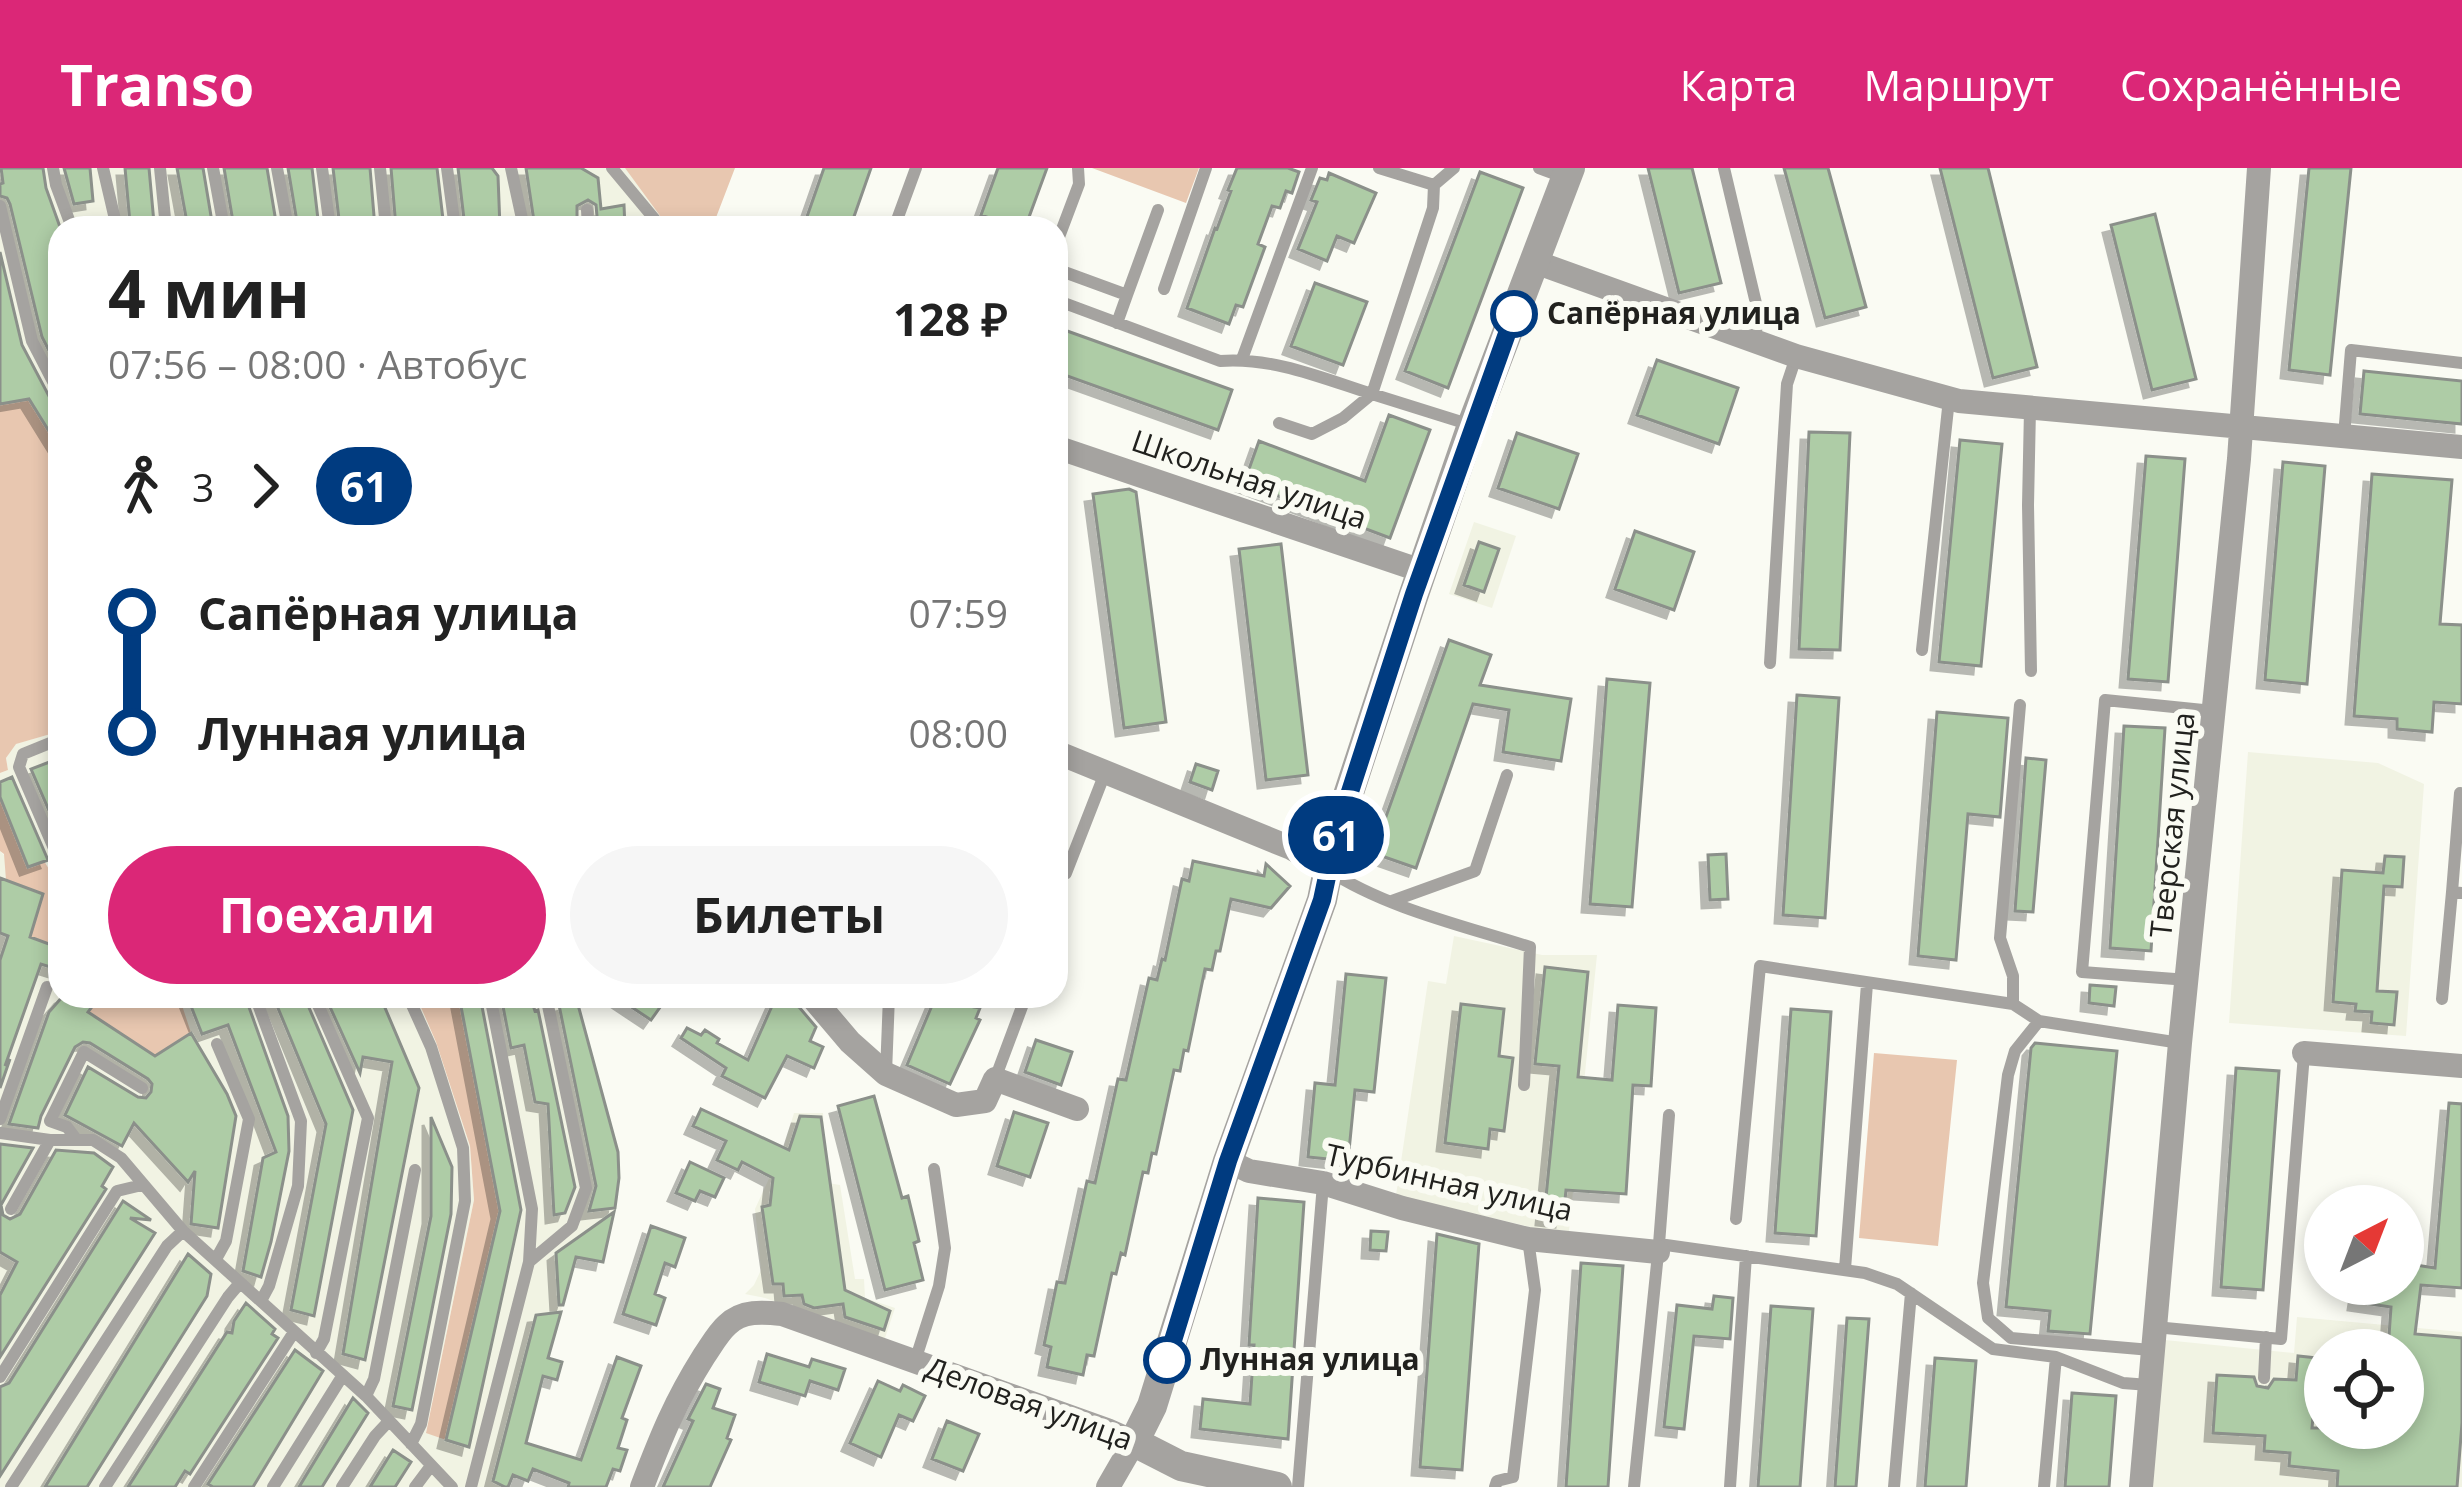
<!DOCTYPE html>
<html lang="ru">
<meta charset="utf-8">
<style>
:root{--surface:#fff;--page:#f6f6f6;--text:#222;--muted:#767676;--accent:#db2777}
body{margin:0;font-family:"Open Sans",sans-serif;background:var(--page);color:var(--text);height:100vh;display:flex;flex-direction:column;font-size:45px;white-space:nowrap}
*{box-sizing:border-box;margin:0}
p{font-size:39px;color:var(--muted)}
.icon{flex:none;width:66px;height:66px;fill:none;stroke:currentColor;stroke-width:2;stroke-linecap:round;stroke-linejoin:round}
.map{position:relative;flex:1;overflow:hidden}
.sheet{position:absolute;left:48px;top:48px;width:1020px;height:792px;display:flex;flex-direction:column;background:var(--surface);border-radius:36px;box-shadow:0 6px 18px #0003}
.sheet>*{flex:none}
.badge{padding:0 24px;border-radius:39px;font-size:42px;line-height:78px}
.needle{width:78px;rotate:42deg}
.controls{position:absolute;left:2304px;top:1017px;display:grid;gap:24px}
.controls a{display:grid;place-items:center;width:120px;height:120px;border-radius:50%;background:var(--surface);box-shadow:0 6px 18px #0003;font-size:60px}
.map>.badge{position:absolute;translate:-50% -50%;box-shadow:0 0 0 6px #fff}
.legs{display:flex;align-items:center;gap:18px;height:132px;padding:0 60px;font-size:39px}
.legs p{margin-inline-start:auto}
.overview{display:flex;align-items:center;justify-content:space-between;height:204px;padding:0 60px}
h1{font-size:66px;font-weight:700;line-height:90px}
.cta{display:flex;gap:24px;margin-top:auto;padding:24px 60px}
.cta a{flex:1;height:138px;border-radius:72px;background:var(--accent);color:#fff;font-size:48px;font-weight:700;line-height:138px;text-align:center}
.cta a+a{background:var(--page);color:var(--text)}
ul{padding:0 60px;list-style:none}
li{display:flex;align-items:center;gap:42px;height:120px;font-size:45px}
li i{display:grid;place-items:center;width:18px;height:100%;margin:0 15px;background:currentColor}
li i::after{content:'';width:30px;height:30px;margin:-15px;border:9px solid;border-radius:50%;background:var(--surface)}
li p{margin-inline-start:auto}
li:first-child i{background:linear-gradient(#0000 50%,currentColor 0)}
li:last-child i{background:linear-gradient(currentColor 50%,#0000 0)}
header{display:flex;align-items:center;gap:72px;box-sizing:border-box;height:168px;padding:0 60px;background:var(--accent);color:#fff}
header strong{font-size:57px}
nav{display:flex;gap:66px;margin-inline-start:auto;font-size:42px}
.map>svg:first-child{display:block}
</style>
<header>
<strong>Transo</strong>
<nav><a>Карта</a><a>Маршрут</a><a>Сохранённые</a></nav>
</header>
<div class="map">
<svg width="2462" height="1319" viewBox="0 0 2462 1319">
<defs>
<filter id="shadow"><feDropShadow dx="-8" dy="8" stdDeviation="0" flood-color="#0004"/></filter>
</defs>
<rect width="100%" height="100%" fill="#fafbf3"/>
<!-- built -->
<path fill="#f1f3e3" fill-rule="evenodd" d="M0,0H731L698,60H60V281L0,220Z
M1474,354L1516,368L1492,440L1449,426Z
M54,565L60,569V719L44,693L28,699L0,629V605L8,602L6,590L15,576Z
M2248,584L2378,595L2424,616L2406,868L2229,855Z
M0,683L43,726L60,780V828H100L89,844L190,865L179,828H416L436,874L470,978L474,1032L426,1264L445,1272L500,1043L458,828H553L558,837L577,833L618,984L619,1010L617,1031L603,1094L575,1090L523,1283L508,1319H0Z
M1454,768L1542,787H1597L1569,1063L1534,1060L1396,1027L1428,813L1446,816Z
M794,945H823L828,1015L840,1017L855,1111H864L865,1130L895,1140L884,1173L765,1130L745,1126L754,1117L761,1102L755,1041L784,978Z
M2297,1149L2462,1164V1319H2152L2165,1172L2294,1185ZM2325,1182H2403V1260H2325Z"/>
<!-- green -->
<path fill="#e8c7b0" d="M625,0H735L712,60H669Z
M1092,0H1199L1186,35Z
M19,214L60,281V569L54,565L16,576L6,590L8,602L0,605V236Z
M0,629L28,699L44,693L60,719V780L30,769L6,712L4,686L0,683Z
M100,828H179L191,865L155,888L88,845Z
M416,828L459,830L500,1043L446,1272L426,1265L474,1032L470,978L436,874Z
M1874,885L1957,892L1938,1078L1859,1070Z"/>
<!-- building -->
<path fill="#aecca6" stroke="#8b908a" stroke-width="3" filter="url(#shadow)" d="M1,0H43L46,20L60,59V204L42,169L10,36L7,30L0,28V16L3,15Z
M64,0H90L93,33L74,36Z
M125,0H149L154,55H130Z
M177,0H203L213,60H188Z
M224,0H267L277,60H234Z
M288,0H312L319,60H298Z
M333,0H370L375,60H340Z
M391,0H437L444,60H396Z
M458,0H492L498,8L500,60H465Z
M526,0H581L598,10L601,41L624,37L625,60H598L596,37L588,32L577,38V60H535Z
M824,0H871L850,60H803Z
M998,0H1047L1025,60H1016L981,47Z
M1237,0H1288L1299,4L1292,25L1286,23L1280,40L1272,38L1258,76L1265,79L1243,139L1236,137L1229,156L1187,140L1215,60L1217,61L1231,23L1228,22Z
M1648,0H1692L1721,115L1679,125Z
M1784,0H1828L1866,139L1825,150Z
M1940,0H1988L2037,199L1993,210Z
M2309,0H2351L2330,207L2289,202Z
M1480,4L1523,20L1448,220L1405,203Z
M1329,5L1376,25L1354,75L1337,68L1327,93L1298,81L1317,34L1311,32L1320,10L1327,12Z
M2155,46L2196,211L2152,222L2111,57Z
M0,84L22,177L51,232L60,237V281L29,231L0,236Z
M1315,115L1367,134L1343,197L1291,178Z
M1056,159L1232,222L1218,262L1056,204Z
M1657,192L1738,220L1719,276L1637,247Z
M2364,203L2462,213V256L2360,246Z
M1389,247L1430,262L1390,370L1244,315L1259,273L1365,313Z
M1809,264L1850,265L1840,482L1799,481Z
M1517,265L1578,286L1559,341L1498,320Z
M1960,272L2002,276L1981,498L1939,494Z
M2146,288L2185,291L2168,514L2128,511Z
M2283,294L2325,298L2307,516L2265,512Z
M2372,306L2452,312L2440,456L2462,457V536L2434,534L2432,564L2397,561V551L2354,548Z
M1129,321L1136,324L1166,554L1124,560L1093,326Z
M1635,363L1694,384L1674,442L1615,421Z
M1479,374L1499,381L1484,424L1464,417Z
M1281,376L1308,607L1266,612L1239,381Z
M1449,472L1491,487L1480,517L1571,531L1561,593L1503,584L1509,542L1473,536L1416,700L1373,685Z
M1607,511L1650,515L1632,739L1590,736Z
M1797,527L1839,530L1825,750L1783,747Z
M1937,544L2008,550L2000,649L1968,646L1956,792L1918,788Z
M2124,558L2165,560L2151,783L2110,780Z
M60,590V668L31,601Z
M2026,590L2046,592L2033,744L2015,743Z
M1196,596L1218,603L1212,622L1190,614Z
M12,609L48,692L28,699L0,629V614Z
M1726,686L1728,731L1710,732L1708,687Z
M2385,688L2404,689L2402,719L2384,718L2377,823L2397,824L2394,857L2371,855L2372,844L2355,843L2356,836L2333,834L2342,702L2383,705Z
M1193,693L1264,708L1266,696L1290,718L1271,740L1231,731L1220,783H1216L1212,802L1205,801L1188,883L1184,882L1180,903L1174,902L1156,986L1152,985L1148,1005L1143,1004L1125,1087L1121,1085L1116,1106L1112,1105L1094,1188L1087,1187L1083,1207L1047,1199L1051,1179L1044,1177L1057,1114L1065,1115L1087,1013L1095,1015L1118,911L1126,912L1149,810L1157,812L1162,791L1165,792L1182,711L1189,713Z
M0,710L43,726L30,769L60,780V802L41,796L5,898L10,891L0,920V792L8,768L0,765Z
M1545,799L1588,804L1578,909L1612,912L1618,837L1656,840L1651,918L1633,917L1626,1026L1566,1022L1563,1051L1544,1049L1559,898L1535,896Z
M1346,806L1386,810L1374,924L1355,922L1348,993L1308,989L1315,915L1335,917Z
M2090,817L2116,819L2114,838L2089,835Z
M63,828H100L88,844L155,888L191,865L227,926L236,948L218,1060L191,1056L195,1003L188,1014L134,955L122,978L65,947L88,899L138,929L146,930L151,924L152,916L148,911L90,875L83,874L75,879L41,948L38,960L9,956L49,844Z
M187,828H245L288,948L289,983L271,1074L261,1109L243,1103L263,990L276,984L228,857L202,866Z
M273,828H304L353,942L314,1148L291,1142L326,956Z
M325,828H380L419,920L365,1192L343,1186L392,894L363,889L360,905Z
M459,828H480L521,1042L469,1279L446,1272L500,1043Z
M501,828H530L535,843L538,842L575,1019L565,1045L554,1047L548,936L535,934L524,877L511,880Z
M615,828H668L651,852Z
M936,828H975L974,839L980,840L976,850L980,852L950,916L907,897Z
M776,829L799,839L816,859L810,873L823,879L814,900L787,888L765,930L722,908L726,900L681,870L687,860L701,867L705,862L719,871L717,875L748,892Z
M577,833L618,984L619,1010L615,1040L589,1043L596,1018L559,837Z
M1461,836L1504,841L1499,888L1513,890L1504,963L1490,961L1488,981L1445,975Z
M1791,841L1831,844L1816,1068L1775,1065Z
M1036,872L1072,884L1061,917L1025,904Z
M2035,875L2117,883L2090,1166L2048,1163L2050,1143L2006,1139L2031,880Z
M2236,900L2279,903L2263,1122L2221,1119Z
M874,928L902,1030L908,1028L919,1073L914,1075L923,1112L885,1122L838,938Z
M2449,935L2462,936V1120L2421,1117L2415,1166L2462,1170V1255L2457,1319H2337L2338,1303L2289,1298L2290,1285L2264,1283L2265,1268L2213,1265L2217,1207L2254,1209L2257,1218L2268,1220L2274,1211L2296,1212L2298,1188L2318,1190L2312,1260H2403V1182H2388L2391,1139L2356,1134L2359,1116H2403V1095L2435,1100Z
M701,941L789,982L800,948L821,949L845,1122L890,1143L884,1162L845,1149L843,1136L814,1140L804,1136L802,1127L784,1128L783,1116H773L762,1039L770,1037L773,1010L742,994L738,1002L717,992L726,973L693,958Z
M1014,944L1048,955L1030,1009L997,998Z
M431,949L452,999L451,1046L412,1242L393,1238L431,1048Z
M0,976L33,980L1,1037L3,1047L10,1051L20,1046L56,982L94,985L113,999L102,1018L106,1021L0,1189V1127L17,1094L0,1084Z
M690,994L724,1010L715,1029L700,1023L695,1033L676,1025Z
M1258,1030L1304,1034L1288,1271L1200,1261L1203,1231L1250,1236L1254,1177H1249Z
M123,1033L151,1052L130,1050L155,1065L0,1308V1219L9,1215Z
M614,1044L603,1094L576,1089L563,1137H559L556,1085Z
M651,1058L685,1070L675,1099L665,1095L655,1126L665,1130L656,1157L623,1146Z
M1371,1063L1388,1064L1386,1083L1370,1082Z
M1437,1066L1479,1076L1462,1302L1420,1299Z
M188,1086L211,1106L207,1128L87,1319H45Z
M1581,1095L1623,1098L1608,1319H1566Z
M1714,1128L1733,1130L1730,1171L1694,1168L1684,1261L1664,1259L1677,1137L1712,1141Z
M246,1135L275,1161L272,1166L278,1170L190,1306L185,1303L175,1319H128L227,1164L232,1165L234,1153Z
M1771,1138L1813,1141L1800,1319H1758Z
M561,1144L548,1190L562,1194L557,1212L543,1208L526,1275L581,1292L617,1189L641,1198L622,1250L627,1252L618,1280L627,1282L620,1303L613,1301L606,1319H568L569,1315L533,1301L528,1313L513,1307L508,1319H505L493,1313L536,1147Z
M1847,1150L1869,1151L1856,1319H1835Z
M295,1182L323,1203L253,1319H213L208,1316Z
M767,1186L809,1199L812,1191L845,1201L838,1222L810,1213L805,1228L759,1214Z
M1935,1190L1976,1193L1966,1319H1925Z
M878,1213L900,1223L903,1217L925,1228L913,1253L899,1247L881,1289L850,1275Z
M706,1216L720,1221L713,1240L735,1247L727,1270L731,1272L710,1319H663L693,1253L688,1251Z
M2072,1225L2116,1228L2109,1319H2065Z
M353,1230L368,1245L322,1319H299Z
M947,1253L979,1266L963,1303L932,1291Z
M393,1282L411,1294L395,1319H370Z"/>
<g fill="none" stroke-linecap="round" stroke-linejoin="round">
<!-- service -->
<path stroke="#a5a3a0" stroke-width="12" d="M53,0L56,17L72,60
M103,0L117,60
M160,0L166,60
M213,0L224,60
M277,0L288,60
M322,0L330,60
M380,0L386,60
M447,0L455,60
M511,0L524,60
M612,0L662,60
M1379,0L1434,17
M1539,0L1566,10
M1724,0L1759,148L1754,173
M0,38L32,173L60,227
M587,42L588,60
M894,60L916,0
M1056,77L1079,16L1078,0
M1056,101L1127,127L1117,155
M1164,121L1206,0
M1127,127L1158,42
M1056,132L1220,193C1273,189 1322,210 1372,226L1433,40L1434,17L1454,0
M1242,191L1312,0
M2030,241L2028,337L2031,503
M1279,255L1312,266L1343,250L1372,226L1471,257
M2344,268L2351,182L2462,195
M1922,482L1949,231
M1770,495L1787,216L1796,189
M60,575L55,573L23,586L19,599L60,694
M2460,625L2452,724L2462,725
M1328,702C1385,740 1465,758 1530,779L1524,917
M1056,703L1066,705L1105,605
M1392,733L1475,703L1507,607
M2188,812L2082,804L2105,532L2213,543
M255,828L301,953L298,1018L269,1118L261,1133
M314,828L368,950L324,1171L316,1185
M408,828L431,879L463,980L465,1033L421,1256L411,1276
M2442,831L2452,724
M2013,836V808L2000,770L2020,537
M2039,853L2015,883L2008,907L1983,1115L1988,1150L2011,1170L2151,1182
M886,905L889,828
M995,911L1026,828
M0,951L47,819
M0,965L50,972H93L121,990L183,1063L366,1228L452,1319
M76,971L67,959L50,953L84,884L142,920
M11,1041L50,972
M1736,1051L1760,798L2013,836L2039,853L2180,875
M1659,1076L1865,1105L1897,1116L1993,1181L2056,1189L2123,1215L2149,1217
M216,1091L226,1073L249,951L217,876
M529,1094L572,1058L586,1020L546,828
M1845,1101L1867,816
M2155,1159L2281,1171L2304,886
M915,1193L939,1118L945,1080L934,1001
M0,1209L117,1023L142,1017
M2264,1210L2266,1169
M366,1228L374,1211L415,1002
M11,1319L167,1078L183,1063
M105,1319L228,1129L239,1116
M194,1319L294,1164
M273,1319L343,1207
M342,1319L375,1268L389,1253
M415,1319L430,1299
M471,1319L529,1094L532,1041L490,828
M1298,1319L1323,1016
M1495,1319L1497,1313L1513,1309L1535,1122L1528,1071
M1634,1319L1659,1076L1669,947
M1730,1319L1746,1088
M1894,1319L1911,1125
M2044,1319L2056,1189"/>
<!-- minor -->
<path stroke="#a5a3a0" stroke-width="24" d="M1535,94L1796,188L1959,233L2462,279
M1056,279L1422,403
M1056,584L1291,680L1327,701
M811,828L850,874L886,906L956,937L985,933L995,911L1077,941
M2304,885L2462,898
M1228,993L1249,1003L1323,1015L1402,1040L1528,1071L1658,1084
M642,1319C661,1269 675,1234 704,1188C711,1178 718,1165 727,1157C742,1142 763,1144 782,1146L1107,1262L1134,1274L1108,1319
M2141,1319L2180,875L2239,291L2259,0"/>
<!-- tertiary -->
<path stroke="#a5a3a0" stroke-width="30" d="M1277,1319L1181,1298L1134,1274L1152,1238L1228,993L1322,732L1335,667L1414,426L1472,257L1570,0"/>
</g>
<g fill="none" stroke-linecap="round" stroke-linejoin="round">
<defs>
<path id="line-1" d="M1167,1192L1228,993L1322,732L1336,667L1414,426L1514,146"/>
</defs>
<!-- line-1 casing -->
<use href="#line-1" stroke="#fff" stroke-width="27"/>
<!-- line-1 -->
<use href="#line-1" stroke="#003b80" stroke-width="18"/>
</g>
<!-- markers -->
<g fill="#fff" stroke="#003b80" stroke-width="6">
<circle cx="1514" cy="146" r="21"/>
<circle cx="1167" cy="1192" r="21"/>
</g>
<g text-anchor="middle" stroke-width="12" stroke-linejoin="round" paint-order="stroke">
<!-- stop labels -->
<g font-size="30" font-weight="bold" fill="#21211e" stroke="#fafbf3" text-anchor="start">
<text x="1547" y="156">Сапёрная улица</text>
<text x="1200" y="1202">Лунная улица</text>
</g>
<!-- street labels -->
<g font-size="30" fill="#21211e" stroke="#fafbf3">
<text transform="translate(1249 312) rotate(19)" y="10">Школьная улица</text>
<text transform="translate(2173 657) rotate(-84)" y="10">Тверская улица</text>
<text transform="translate(1449 1015) rotate(13)" y="10">Турбинная улица</text>
<text transform="translate(1029 1236) rotate(20)" y="10">Деловая улица</text>
</g>
</g>
</svg>
<div class="controls">
<a><svg class="needle" viewBox="-14 -14 28 28"><path d="M0-13l5 13h-10z" fill="#e53935"/><path d="M0 13l5-13h-10z" fill="#767676"/></svg></a>
<a><svg class="icon" aria-label="locate" viewBox="0 0 24 24"><circle cx="12" cy="12" r="6"/><path d="M12 2v4M12 18v4M2 12h4M18 12h4"/></svg></a>
</div>
<b class="badge" style="left:1336px;top:667px;background:#003b80;color:#fff">61</b>
<section class="sheet">
<div class="overview"><div><h1>4 мин</h1><p>07:56 – 08:00 · Автобус</p></div><b>128 ₽</b></div>
<div class="legs"><svg class="icon" aria-label="walk" viewBox="0 0 24 24"><circle cx="13" cy="4" r="2"/><path d="M13 8l-2 6 4 7M11 14l-3 7M7 12l3-4h3l4 4"/></svg>3<svg class="icon" aria-label="forward" viewBox="0 0 24 24"><path d="M9 5l7 7-7 7"/></svg><b class="badge" style="background:#003b80;color:#fff">61</b></div>
<ul>
<li><i style="color:#003b80"></i><b>Сапёрная улица</b><p>07:59</p></li>
<li><i style="color:#003b80"></i><b>Лунная улица</b><p>08:00</p></li>
</ul>
<div class="cta"><a>Поехали</a><a>Билеты</a></div>
</section>
</div>
